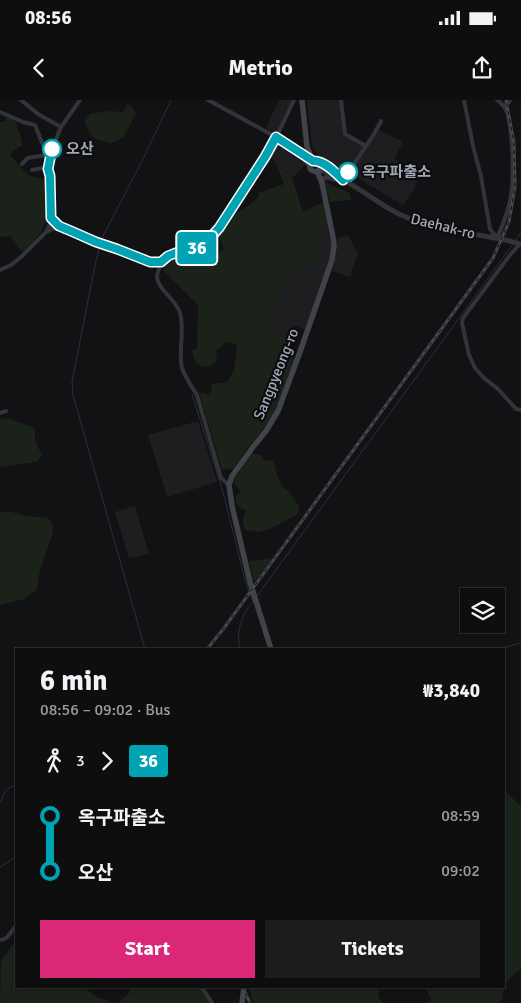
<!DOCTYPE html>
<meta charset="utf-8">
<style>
:root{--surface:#0e0e0f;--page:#1c1c1d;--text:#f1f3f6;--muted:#9b9c9e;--line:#2e2e2f;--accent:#db2777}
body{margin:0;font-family:Signika,"Noto Sans KR",sans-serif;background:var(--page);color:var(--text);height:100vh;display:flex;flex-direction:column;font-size:19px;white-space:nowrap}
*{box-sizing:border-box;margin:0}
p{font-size:16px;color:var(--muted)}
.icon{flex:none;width:28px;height:28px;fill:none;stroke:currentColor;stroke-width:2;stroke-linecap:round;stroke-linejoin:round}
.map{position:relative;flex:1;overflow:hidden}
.panel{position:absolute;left:15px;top:548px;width:490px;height:340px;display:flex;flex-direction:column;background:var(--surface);border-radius:0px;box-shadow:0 1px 4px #0004,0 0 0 1px var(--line)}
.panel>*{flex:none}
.badge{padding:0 10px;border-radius:4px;font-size:18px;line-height:32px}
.controls{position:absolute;left:460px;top:488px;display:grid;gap:10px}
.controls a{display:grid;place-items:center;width:45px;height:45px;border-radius:0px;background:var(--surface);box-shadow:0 1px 4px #0004,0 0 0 1px var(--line);font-size:25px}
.map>.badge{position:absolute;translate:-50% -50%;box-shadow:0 0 0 2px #fff}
.legs{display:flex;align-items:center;gap:8px;height:55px;padding:0 25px;font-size:16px}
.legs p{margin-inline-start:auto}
.summary{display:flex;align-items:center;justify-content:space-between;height:85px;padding:0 25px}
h1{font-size:28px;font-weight:700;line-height:38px}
.button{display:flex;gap:10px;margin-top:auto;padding:10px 25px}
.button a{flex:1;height:58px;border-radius:0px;background:var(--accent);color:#fff;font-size:20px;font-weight:700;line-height:58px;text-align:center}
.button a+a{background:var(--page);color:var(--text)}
ul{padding:0 25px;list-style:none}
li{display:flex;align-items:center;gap:18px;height:55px;font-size:19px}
li i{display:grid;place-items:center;width:8px;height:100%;margin:0 6px;background:currentColor}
li i::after{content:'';width:12px;height:12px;margin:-6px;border:4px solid;border-radius:50%;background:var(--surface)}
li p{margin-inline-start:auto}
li:first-child i{background:linear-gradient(#0000 50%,currentColor 0)}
li:last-child i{background:linear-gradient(currentColor 50%,#0000 0)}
.status{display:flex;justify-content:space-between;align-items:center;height:35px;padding:0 25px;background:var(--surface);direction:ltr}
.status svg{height:14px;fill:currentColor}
header{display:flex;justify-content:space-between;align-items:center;height:65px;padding:0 25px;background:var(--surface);font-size:22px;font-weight:700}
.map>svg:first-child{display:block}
</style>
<div class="status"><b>08:56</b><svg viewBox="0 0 49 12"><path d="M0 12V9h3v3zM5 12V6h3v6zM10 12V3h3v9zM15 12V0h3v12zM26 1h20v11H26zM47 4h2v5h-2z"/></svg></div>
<header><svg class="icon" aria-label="back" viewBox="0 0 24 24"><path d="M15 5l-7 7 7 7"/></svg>Metrio<svg class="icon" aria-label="share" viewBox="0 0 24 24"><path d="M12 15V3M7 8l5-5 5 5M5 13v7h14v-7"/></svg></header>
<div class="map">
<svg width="521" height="903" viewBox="0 0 521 903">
<rect width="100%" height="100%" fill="#121214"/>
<!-- built -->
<path fill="#1e1e21" d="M279,0H292L276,33L266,28Z
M307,0H339L344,34L363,46L347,71L318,56L312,45Z
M378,29L403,42L395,58L417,80L414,90L403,105L349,73Z
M275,42L290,47L298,54L306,64L292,78L268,55Z
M328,127L332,153L306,230L294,225L290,235L279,234L268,211L298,173L316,162L317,147L315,130Z
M348,135L358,153L350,177L332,171L335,152V139Z
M198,321L217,382L167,397L148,335Z
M135,406L149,454L129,459L115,412Z"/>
<!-- green -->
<path fill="#1a221a" d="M127,4L133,8L136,14L123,38L111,43L98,40L90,35L85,21L90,14L107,11L123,12Z
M7,17L16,21C17,31 23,38 22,46L13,50L11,56L29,76L47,80C50,95 50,118 41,132C36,139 28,146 22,152L11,136L0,137V22H4Z
M276,64L292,78L303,112L324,102L328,127L315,130L317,147V162L298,173L268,211L279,234L286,235L287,247L295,258L272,318L246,350L234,368L222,370L199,292L208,295L211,291L212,284L227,282L234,270L237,245L226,242L216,251L217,261L210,266L204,267L196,264L191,250L197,248L198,205L164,172L163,164L167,158L195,150H200L206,158L216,156L224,149L218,133L224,125L228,117L241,111L259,97L258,93L284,84Z
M325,83H327L350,93L351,100L330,102Z
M8,318L35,328V341L42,355L37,362L0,367V319Z
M252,353L261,355L263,360L274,361C274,368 279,381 283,387C285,389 288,390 289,392C293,397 298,403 300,409L296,415L270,429L258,432L246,430C240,422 244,419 246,410L240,408L236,403V395L241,392L234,383L236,376Z
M7,411L28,416L48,418L53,425V433L40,470L37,489L24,499L0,505V413Z
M273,458L254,483L249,461Z
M506,692L521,706V869C510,876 503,885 503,899L498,903H427L431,900L425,886H504V695Z
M16,841V886H82L97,897L113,903H0L1,861L13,844Z
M130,886H199L209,903H118L129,893Z
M249,886H380L378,896L383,903H254L249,889Z"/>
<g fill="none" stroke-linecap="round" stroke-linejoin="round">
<!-- stream -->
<path stroke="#273138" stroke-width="1" d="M515,141L521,133
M192,294L223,392L245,480L253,502
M257,496L513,144
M145,549L73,295L72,282L94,170L101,140L144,57L171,0
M240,549C236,531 241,515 253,502
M498,549L521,543
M0,702L6,690L16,684
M0,767L16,757"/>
<!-- minor -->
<path stroke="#323439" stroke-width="4" d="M21,0L38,14L61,27
M208,0L276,37L313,61
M341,0L345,34L366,46
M464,0L473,46L481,76L490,129L497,138C502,127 506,117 509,105C515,84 513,34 507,12C505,7 501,3 497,0
M504,7L509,2L510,0
M0,12L23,22L35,25L45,50L47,67
M301,56L310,67
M22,64L28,58L46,55
M32,70L47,67
M343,80L374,34L381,21
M51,118L59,126L96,142L117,149L149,162H161L168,156L179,152L202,147L211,139L219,128L265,57L272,46L294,0
M46,132L59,126
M520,144L510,155L463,218L462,223L469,255L475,268L484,278L498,289L516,309L521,310
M161,162C161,167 157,171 157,177C158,190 176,199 180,213C185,230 178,252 182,268C185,277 192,287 197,295L221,378L229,385
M0,170L11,165L21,157L46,132L51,122L52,111L50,76L48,69L51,60L52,49L61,27L80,0
M0,313L6,311
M0,840C8,840 11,831 16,826
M201,886L212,903"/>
<!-- tertiary -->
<path stroke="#323439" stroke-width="5" d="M319,62L327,67L339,76
M319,70C348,77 372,101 399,114C429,128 462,132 495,138C504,139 512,142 521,144
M322,83L323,79L327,77L333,79L340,80"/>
<!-- secondary -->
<path stroke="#404349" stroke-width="5.5" d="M302,0L307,47L313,61
M309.5 66a5.5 5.5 0 1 1 11 0a5.5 5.5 0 1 1-11 0Z
M271,549L250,482L232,406L229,385L232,376L253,347L266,331L278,311L300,252L332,160L334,146L333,137L322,83L317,71
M242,903L244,886"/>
<defs>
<path id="rail" d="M207,549L224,528L493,158L509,122L515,87L514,43L506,0
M242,886L250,903"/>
</defs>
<!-- rail casing -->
<use href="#rail" stroke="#45484e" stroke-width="3"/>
<!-- rail -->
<use href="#rail" stroke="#0d0d0f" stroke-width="1" stroke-dasharray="4" stroke-linecap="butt"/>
</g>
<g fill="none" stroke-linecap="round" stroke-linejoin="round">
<defs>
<path id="line-1" d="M52,49L48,69L50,76L51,118L59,126L71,131L96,142L117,149L150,162H161L168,156L178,152L202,147L219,128L265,57L276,37L313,61C324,60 336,73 343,80L348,72"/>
</defs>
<!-- line-1 casing -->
<use href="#line-1" stroke="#fff" stroke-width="11"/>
<!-- line-1 -->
<use href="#line-1" stroke="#00a3b4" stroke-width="8"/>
</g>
<!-- markers -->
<g fill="#fff" stroke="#00a3b4" stroke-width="2.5">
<circle cx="52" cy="49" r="9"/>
<circle cx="348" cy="72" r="9"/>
</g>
<g text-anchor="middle" stroke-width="4.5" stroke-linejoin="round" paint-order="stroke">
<!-- stop labels -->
<g font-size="15" font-weight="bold" fill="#a2a9b6" stroke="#0d0d0f" text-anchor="start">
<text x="66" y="54">오산</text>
<text x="362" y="77">옥구파출소</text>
</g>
<!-- street labels -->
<g font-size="15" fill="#a2a9b6" stroke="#0d0d0f">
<text transform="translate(443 126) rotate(14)" y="5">Daehak-ro</text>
<text transform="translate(276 274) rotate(-68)" y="5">Sangpyeong-ro</text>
</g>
</g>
</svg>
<div class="controls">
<a><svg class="icon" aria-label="layers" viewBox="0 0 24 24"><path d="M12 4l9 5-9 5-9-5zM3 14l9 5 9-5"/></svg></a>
</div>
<b class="badge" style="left:197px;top:148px;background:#00a3b4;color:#fff">36</b>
<section class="panel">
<div class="summary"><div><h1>6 min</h1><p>08:56 – 09:02 · Bus</p></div><b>₩3,840</b></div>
<div class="legs"><svg class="icon" aria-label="walk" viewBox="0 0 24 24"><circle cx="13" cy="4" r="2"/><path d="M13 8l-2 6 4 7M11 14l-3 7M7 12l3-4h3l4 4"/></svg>3<svg class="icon" aria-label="forward" viewBox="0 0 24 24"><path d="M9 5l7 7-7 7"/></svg><b class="badge" style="background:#00a3b4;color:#fff">36</b></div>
<ul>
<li><i style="color:#00a3b4"></i><b>옥구파출소</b><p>08:59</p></li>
<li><i style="color:#00a3b4"></i><b>오산</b><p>09:02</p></li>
</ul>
<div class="button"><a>Start</a><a>Tickets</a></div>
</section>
</div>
